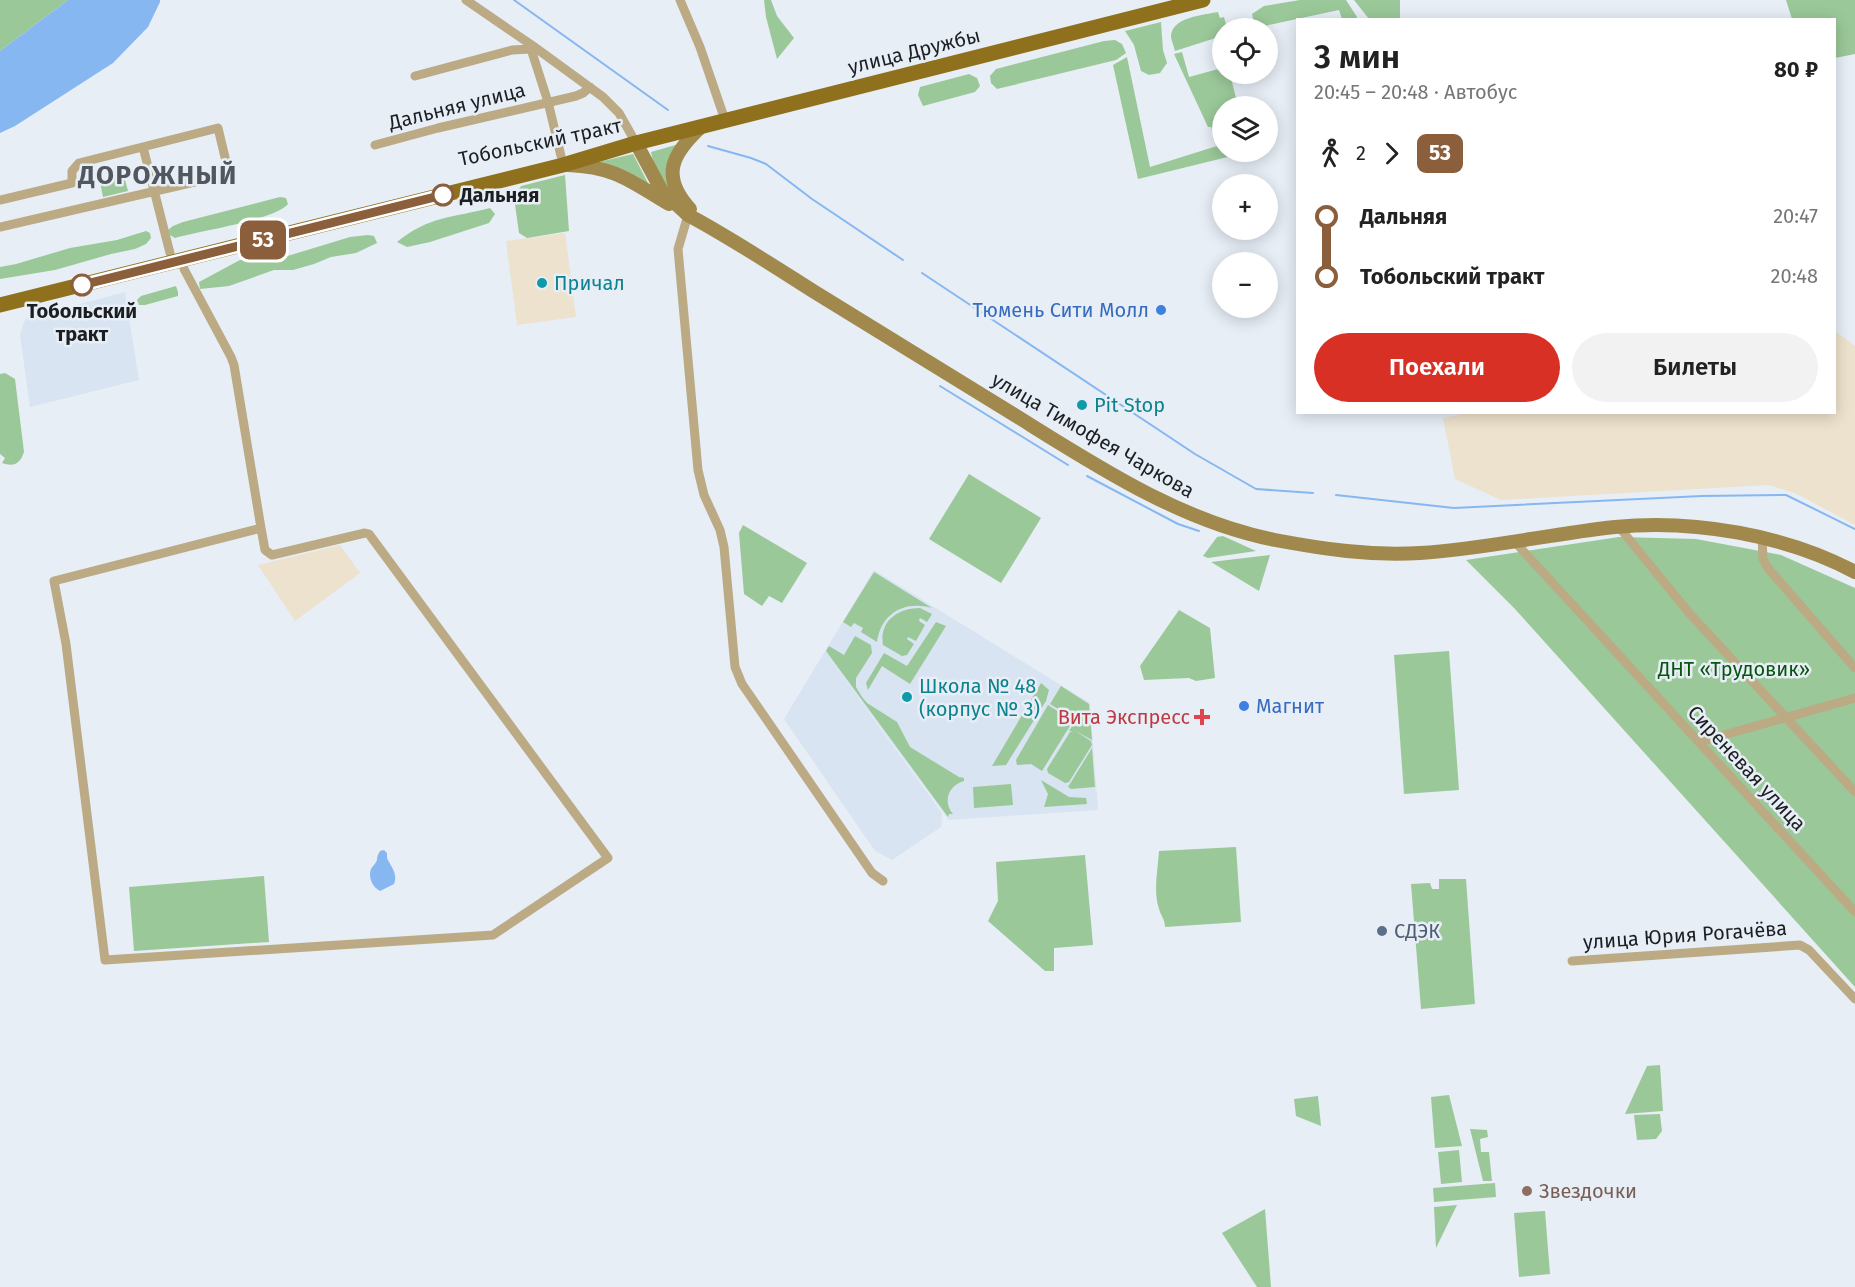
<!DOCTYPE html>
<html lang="ru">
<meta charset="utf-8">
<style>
:root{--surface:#fff;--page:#f2f2f2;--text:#222;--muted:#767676;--accent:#d93025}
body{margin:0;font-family:"Fira Sans",sans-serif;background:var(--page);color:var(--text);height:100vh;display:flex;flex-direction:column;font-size:22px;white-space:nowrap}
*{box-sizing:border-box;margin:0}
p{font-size:20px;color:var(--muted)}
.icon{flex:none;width:33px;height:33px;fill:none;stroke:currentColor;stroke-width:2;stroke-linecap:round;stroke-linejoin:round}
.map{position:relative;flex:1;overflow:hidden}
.sheet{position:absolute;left:1296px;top:18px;width:540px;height:396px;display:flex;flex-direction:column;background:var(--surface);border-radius:0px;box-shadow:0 3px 15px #0003}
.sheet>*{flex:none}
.badge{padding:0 12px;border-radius:9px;font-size:21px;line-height:39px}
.fabs{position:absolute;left:1212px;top:18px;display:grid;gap:12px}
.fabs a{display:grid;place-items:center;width:66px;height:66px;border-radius:50%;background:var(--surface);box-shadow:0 3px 15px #0003;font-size:30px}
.map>.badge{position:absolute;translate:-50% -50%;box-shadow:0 0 0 3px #fff}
.legs{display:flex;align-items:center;gap:9px;height:66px;padding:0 18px;font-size:20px}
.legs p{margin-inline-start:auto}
.headline{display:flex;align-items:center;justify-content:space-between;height:102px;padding:0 18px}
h1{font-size:33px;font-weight:600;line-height:45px}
.button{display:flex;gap:12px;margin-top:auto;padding:12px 18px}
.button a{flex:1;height:69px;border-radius:36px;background:var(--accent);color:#fff;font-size:24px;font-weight:600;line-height:69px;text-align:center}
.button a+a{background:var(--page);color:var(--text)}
ul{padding:0 18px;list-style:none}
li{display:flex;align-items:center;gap:21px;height:60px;font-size:22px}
li i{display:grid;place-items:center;width:9px;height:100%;margin:0 8px;background:currentColor}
li i::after{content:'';width:15px;height:15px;margin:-8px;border:4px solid;border-radius:50%;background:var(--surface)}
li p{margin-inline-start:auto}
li:first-child i{background:linear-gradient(#0000 50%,currentColor 0)}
li:last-child i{background:linear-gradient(currentColor 50%,#0000 0)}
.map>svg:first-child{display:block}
</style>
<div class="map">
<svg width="1855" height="1287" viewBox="0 0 1855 1287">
<rect width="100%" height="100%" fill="#e7eef6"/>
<!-- built -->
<path fill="#d8e4f2" d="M125,292L139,380L30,407L20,335L25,319Z
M874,570L1090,703L1098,810L949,820L827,655L942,813L941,827L892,860L875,851L784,719Z"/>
<!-- industrial -->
<path fill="#ede2cd" d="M565,233L576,317L517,325L506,241Z
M1838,333L1855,346V525L1795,493L1768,485L1501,500L1455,479L1443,418L1467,413L1834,412V334Z
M340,545L360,573L295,621L258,565Z"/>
<!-- green -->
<path fill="#9bc899" d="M0,0H68L0,51Z
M764,0H771L777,16L794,38L777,59L766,17Z
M1300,0H1346L1357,17V19H1342L1339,10L1255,28L1252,14L1264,6Z
M1354,0H1400V19H1369Z
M1786,0H1855V54L1835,58L1834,20L1792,19Z
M1218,12L1220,18L1224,17L1227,28H1222V36L1175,51C1174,46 1171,40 1171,36C1172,17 1204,15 1218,12Z
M1161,22L1163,50L1167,63L1160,73L1149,75L1141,71L1134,45L1125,31Z
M1115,40L1122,44L1126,53L1116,60L997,89L991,83L990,76L996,69L1104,41Z
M1182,52L1189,77L1222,68V74H1230L1238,106H1222V152H1248L1138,179L1113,65L1127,57L1150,167L1217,146L1211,127H1208L1174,54Z
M969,74L977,78L980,86L975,92L923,106L918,95L920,87Z
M679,144L672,189L668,188L653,161L651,152Z
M633,154L650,187L594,163Z
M565,175L569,231L527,238L519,233L514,197L521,186Z
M124,176L128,191L103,197L100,182Z
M280,197L286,198L288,204C275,220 199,231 175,238L170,235L168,230L173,226L183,222Z
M490,208L495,214L489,223L430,242L407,247L397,242C429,216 452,218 490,208Z
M146,231L150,233L151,238L146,244L135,249L111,254L55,270L0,279V267L16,264L70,248L117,240Z
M368,235L374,236L377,243L356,253L331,257L314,264L293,270H274L229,286L200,289L199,282L240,260H263L281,258L350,237Z
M176,286L178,292V296L145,305H139L137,300L141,296Z
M5,373L15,379L24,452C20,464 14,467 2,463L5,458L0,454V374Z
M969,474L1041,518L1001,583L929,539Z
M743,525L807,563L782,603L769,596L762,606L744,594L739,533Z
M1223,536L1256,551L1208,558L1203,556L1217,537Z
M1619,537L1696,539L1781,555L1855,588V987L1515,609L1466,560Z
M1270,555L1259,591L1211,562Z
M874,572L932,608C905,600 881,613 877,642L861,632L863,628L854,623L851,627L843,622Z
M920,608L932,614L927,622L920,618L919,621L925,625L916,641L908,637L907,639L914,644L907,655L902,656L883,645C879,621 898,608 920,608Z
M1179,610L1210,628L1215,678L1196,681L1189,678L1144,680L1140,666Z
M936,622L946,626L910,684L882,666L868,690L866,683L884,653L907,666Z
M855,636L871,645L872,653L856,678V687L862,697L867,703L897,722L910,747L959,777L964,778V781C949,785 942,801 953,814H949L948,817L826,651L829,646L844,655Z
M1449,651L1459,790L1404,794L1394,655Z
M1041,683L1049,690L1046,701L1006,765L992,766Z
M1061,686L1089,704L1092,740L1074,730L1091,741L1092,745L1069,782L1065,783L1048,773L1047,769L1070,732L1073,731H1069L1076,720L1050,704Z
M1048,705L1073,721L1042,771L1031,764L1017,765L1016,760Z
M1092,748L1095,787L1071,789L1068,787Z
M1041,780L1069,797L1086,798L1087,804L1044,807L1048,794Z
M1011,784L1013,805L974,808L973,787Z
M1236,847L1241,922L1165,927C1165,919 1161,916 1159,909C1153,891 1158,869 1159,851Z
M1085,855L1093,945L1054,948V971H1045L988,921L998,901L996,862Z
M264,876L269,942L134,951L129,887Z
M1439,879H1466L1475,1004L1421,1009L1411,884L1430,883L1432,889H1439Z
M1660,1065L1663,1111L1625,1114L1647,1066Z
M1449,1095L1462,1146L1435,1148L1431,1097Z
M1318,1096L1321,1126L1296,1116L1294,1099Z
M1660,1114L1662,1131L1656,1139L1637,1140L1634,1115Z
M1470,1129L1487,1130L1488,1137L1480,1139L1481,1152H1489L1492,1181H1483Z
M1459,1150L1462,1182L1441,1184L1438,1152Z
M1495,1183L1496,1197L1434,1202L1433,1188Z
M1457,1205L1436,1248L1434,1207Z
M1265,1209L1271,1287H1257L1222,1233Z
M1545,1211L1550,1274L1519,1277L1514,1213Z"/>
<!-- water -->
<path fill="#86b7f1" d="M68,0H160V2L148,27L113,63L15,126L0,133V51Z
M384,850L387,853V858C391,867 398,873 394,884L380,891C372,887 368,877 371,869C372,867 376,863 377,860C377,857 378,854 380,851Z"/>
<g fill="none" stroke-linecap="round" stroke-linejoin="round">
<!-- stream -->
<path stroke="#86b7f1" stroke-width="2" d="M514,0L668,110
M708,146L751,158L766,164L812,199L903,260
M922,273L1195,454L1256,489L1313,493
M940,386L1068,465
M1087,476L1178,524L1199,531
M1336,495L1454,508L1702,496L1786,495L1855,529"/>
<!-- minor -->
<path stroke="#bbaa84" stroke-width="9" d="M466,0L533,46L603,97L619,113L636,143
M680,0L700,47L725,120
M531,49L548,102L561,156
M415,76L512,50L531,49L533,46
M375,145L438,128L576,96L583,93L590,87
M143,147L170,253
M0,200L72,183V171L79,163L218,128L229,174L0,227
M688,215L678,249L698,470L704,495L720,530L724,547L735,667L742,684L760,710L872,873L883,881
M182,260L184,269L231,357L234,365L261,528L265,550L272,555L365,533L369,534L608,858L493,935L105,960L66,644L54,581L261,528
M1619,527L1690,614L1855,792
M1762,537L1763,559L1767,567L1855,668
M1515,542L1855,912
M1699,742L1855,698
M1572,961L1800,945L1809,950L1855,999"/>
<!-- secondary -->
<path stroke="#a1894d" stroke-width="14" d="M636,143L662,191L688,215C731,238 772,265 813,291C880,332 946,373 1013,414C1095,465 1179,521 1275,540C1323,549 1370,556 1420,553C1485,549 1550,534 1615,527C1693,519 1786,535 1855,572
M568,165C616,167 630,181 669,204
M690,209C660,176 672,154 701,127"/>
<!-- primary -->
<path stroke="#8f701c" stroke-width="15" d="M0,305L563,165L636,143L1203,0"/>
</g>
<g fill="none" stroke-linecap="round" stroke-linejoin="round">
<defs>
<path id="line-1" d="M82,285L443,195"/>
</defs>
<!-- line-1 casing -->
<use href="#line-1" stroke="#fff" stroke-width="14"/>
<!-- line-1 -->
<use href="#line-1" stroke="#8b5e3c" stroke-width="9"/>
</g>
<!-- markers -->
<g fill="#fff" stroke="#8b5e3c" stroke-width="3">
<circle cx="443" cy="195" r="10"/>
<circle cx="82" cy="285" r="10"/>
</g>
<g fill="#0f9aa8" stroke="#e7eef6" stroke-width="2">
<circle cx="542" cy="283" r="6"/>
<circle cx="1082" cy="405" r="6"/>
<circle cx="907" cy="697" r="6"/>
</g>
<g fill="#3f7fe0" stroke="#e7eef6" stroke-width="2">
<circle cx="1161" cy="310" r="6"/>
<circle cx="1244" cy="706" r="6"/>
</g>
<path fill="#e0444e" stroke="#e7eef6" stroke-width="2" d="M1199 708h6v6h6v6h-6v6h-6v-6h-6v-6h6z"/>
<circle fill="#5c6f8a" stroke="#e7eef6" stroke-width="2" cx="1382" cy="931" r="6"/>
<circle fill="#8d6e63" stroke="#e7eef6" stroke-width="2" cx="1527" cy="1191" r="6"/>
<g text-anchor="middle" stroke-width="5" stroke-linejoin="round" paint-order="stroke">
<!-- street labels -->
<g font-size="20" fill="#1c1f22" stroke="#e7eef6">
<text transform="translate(914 51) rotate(-14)" y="7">улица Дружбы</text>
<text transform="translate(457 106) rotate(-14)" y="7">Дальняя улица</text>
<text transform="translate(540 142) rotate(-12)" y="7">Тобольский тракт</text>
<text transform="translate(1093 435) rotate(30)" y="7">улица Тимофея Чаркова</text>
<text transform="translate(1747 768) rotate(47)" y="7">Сиреневая улица</text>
<text transform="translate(1685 935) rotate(-4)" y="7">улица Юрия Рогачёва</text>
</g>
<!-- stop labels -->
<g font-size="20" font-weight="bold" fill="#1c1f22" stroke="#e7eef6" text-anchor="start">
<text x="460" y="202">Дальняя</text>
<text x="82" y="318" text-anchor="middle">Тобольский<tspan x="82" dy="23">тракт</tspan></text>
</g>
<!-- culture labels -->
<g font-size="20" fill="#0d838f" stroke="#e7eef6" text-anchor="start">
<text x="554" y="290">Причал</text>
<text x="1094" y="412">Pit Stop</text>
<text x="919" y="693">Школа № 48<tspan x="919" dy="23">(корпус № 3)</tspan></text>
</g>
<!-- shop labels -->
<g font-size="20" fill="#366cbe" stroke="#e7eef6" text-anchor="end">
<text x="1149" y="317">Тюмень Сити Молл</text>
<text x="1256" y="713" text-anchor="start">Магнит</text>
</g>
<!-- park labels -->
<g font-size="20" fill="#08550f" stroke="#e7eef6">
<text x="1734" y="676">ДНТ «Трудовик»</text>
</g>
<!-- health labels -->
<g font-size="20" fill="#be3a42" stroke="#e7eef6" text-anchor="end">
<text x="1190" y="724">Вита Экспресс</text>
</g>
<!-- service labels -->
<g font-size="20" fill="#4e5e75" stroke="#e7eef6" text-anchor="start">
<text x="1394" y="938">СДЭК</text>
</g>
<!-- education labels -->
<g font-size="20" fill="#785e54" stroke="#e7eef6" text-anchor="start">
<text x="1539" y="1198">Звездочки</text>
</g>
<!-- district labels -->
<g font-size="26" font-weight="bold" letter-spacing="1.5" fill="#52575e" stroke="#e7eef6">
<text x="158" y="184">ДОРОЖНЫЙ</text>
</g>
</g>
</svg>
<div class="fabs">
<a><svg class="icon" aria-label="locate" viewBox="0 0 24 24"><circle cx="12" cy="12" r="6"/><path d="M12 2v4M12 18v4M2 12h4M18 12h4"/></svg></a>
<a><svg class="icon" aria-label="layers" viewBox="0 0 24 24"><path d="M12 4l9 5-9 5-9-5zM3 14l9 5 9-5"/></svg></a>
<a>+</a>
<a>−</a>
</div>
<b class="badge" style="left:263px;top:240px;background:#8b5e3c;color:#fff">53</b>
<section class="sheet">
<div class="headline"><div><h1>3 мин</h1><p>20:45 – 20:48 · Автобус</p></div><b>80 ₽</b></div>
<div class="legs"><svg class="icon" aria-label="walk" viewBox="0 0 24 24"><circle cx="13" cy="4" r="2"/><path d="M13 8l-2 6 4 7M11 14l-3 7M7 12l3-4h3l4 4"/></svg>2<svg class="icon" aria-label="forward" viewBox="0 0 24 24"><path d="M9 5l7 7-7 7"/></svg><b class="badge" style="background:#8b5e3c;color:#fff">53</b></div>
<ul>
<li><i style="color:#8b5e3c"></i><b>Дальняя</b><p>20:47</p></li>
<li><i style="color:#8b5e3c"></i><b>Тобольский тракт</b><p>20:48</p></li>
</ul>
<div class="button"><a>Поехали</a><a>Билеты</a></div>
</section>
</div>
